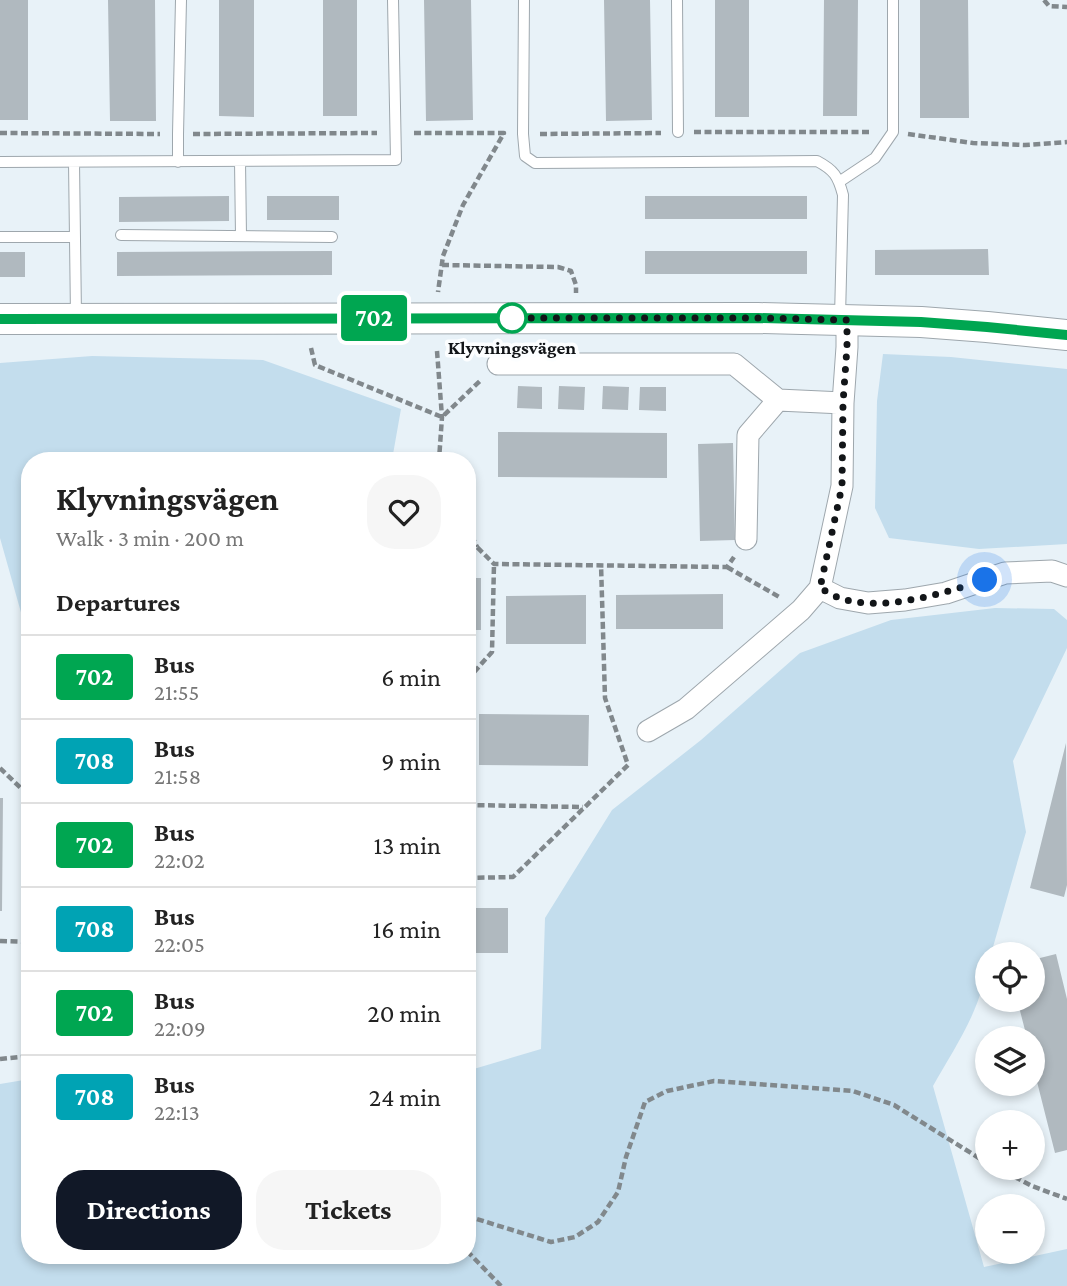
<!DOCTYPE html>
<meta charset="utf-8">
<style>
:root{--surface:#fff;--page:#f6f6f6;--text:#222;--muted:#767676;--line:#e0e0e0;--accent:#111827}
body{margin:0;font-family:"Crimson Pro",serif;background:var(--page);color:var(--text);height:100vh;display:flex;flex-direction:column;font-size:26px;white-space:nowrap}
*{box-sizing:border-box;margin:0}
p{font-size:23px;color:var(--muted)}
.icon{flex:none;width:38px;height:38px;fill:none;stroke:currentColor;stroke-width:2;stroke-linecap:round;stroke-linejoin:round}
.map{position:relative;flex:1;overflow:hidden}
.side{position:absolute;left:21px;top:452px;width:455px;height:812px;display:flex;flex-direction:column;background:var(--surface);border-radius:28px;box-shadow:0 4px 10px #0003}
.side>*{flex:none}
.badge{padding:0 14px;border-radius:5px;font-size:24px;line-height:46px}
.buttons{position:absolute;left:975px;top:942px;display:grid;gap:14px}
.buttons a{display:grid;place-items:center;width:70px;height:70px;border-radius:50%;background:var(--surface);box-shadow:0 4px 10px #0003;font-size:35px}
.you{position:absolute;width:35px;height:35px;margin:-18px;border:5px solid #fff;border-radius:50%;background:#1a73e8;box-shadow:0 0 0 10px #1a73e833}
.map>.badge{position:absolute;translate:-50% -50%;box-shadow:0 0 0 4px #fff}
h2{padding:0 35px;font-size:26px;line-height:63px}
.round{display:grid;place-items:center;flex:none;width:74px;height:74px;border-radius:28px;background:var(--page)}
.summary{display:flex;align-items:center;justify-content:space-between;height:119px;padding:0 35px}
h1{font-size:33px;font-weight:700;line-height:52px}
.action{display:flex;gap:14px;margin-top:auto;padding:14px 35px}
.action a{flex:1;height:80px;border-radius:28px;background:var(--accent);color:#fff;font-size:28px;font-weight:700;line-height:80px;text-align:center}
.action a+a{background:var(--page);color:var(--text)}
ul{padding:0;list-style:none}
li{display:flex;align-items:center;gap:21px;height:84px;padding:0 35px;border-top:2px solid var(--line)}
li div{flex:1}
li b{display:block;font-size:26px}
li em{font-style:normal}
li .badge{min-width:77px;font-weight:700;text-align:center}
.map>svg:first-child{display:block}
</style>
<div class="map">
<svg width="1067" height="1286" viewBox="0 0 1067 1286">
<rect width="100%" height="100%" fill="#e8f2f8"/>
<!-- green -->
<path fill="#c3dded" d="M883,354L951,357L1067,369V544L979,549L889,538L875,508L877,401Z
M92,356L263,360L401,409L392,460H30V623L22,616L0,538V363Z
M995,608L1054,609L1067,620V648L1013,761L1026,832L991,954H987C987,1002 956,1045 933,1086L984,1267L1067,1249V1286H0V1084L24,1080H30V1255H467V1071L541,1049L545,918L612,810L701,740L800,653L891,620Z"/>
<!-- building -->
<path fill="#b0b9bf" d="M0,0H28V120H0Z
M108,0H155L156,121H110Z
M219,0H254V117L219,116Z
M323,0H357V116H323Z
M424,0H471L473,120L426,121Z
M604,0H650L652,120L606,121Z
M715,0H749V117H715Z
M824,0H858L857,116H823Z
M920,0H968L969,118H920Z
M229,196V221L119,222V197Z
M267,196H339V220H267Z
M645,196H807V219H645Z
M988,249L989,275H875V250Z
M332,251V275L117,276V252Z
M645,251H807V274H645Z
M0,252H25V277H0Z
M518,386L542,387V409L517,408Z
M559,386L585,387L584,410L558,409Z
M603,386L629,387L628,410L602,409Z
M640,387H666V411L639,410Z
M498,432L667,433V478L498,477Z
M733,443L735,540L700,541L698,444Z
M467,578H481V630H467Z
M723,594V629H616V595Z
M586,595V644H506V596Z
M479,714L589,715L588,766L479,765Z
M1066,743L1067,885L1064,897L1030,888Z
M0,798H3L2,911H0Z
M467,908H508V953H467Z
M1056,954L1067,999V1150L1055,1153L1032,1062V1038H1027L1017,999H1032V960Z"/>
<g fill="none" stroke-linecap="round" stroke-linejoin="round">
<defs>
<path id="lane" d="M524,0L523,134L525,156L535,163L817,161C834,170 838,176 843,195L840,317
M677,0L678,132
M240,161L241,236
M0,162L396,160L393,0
M74,162L76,316
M178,162V134L181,0
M839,182L875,158L893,132V0
M121,235L332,237
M0,237H74"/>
<path id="street" d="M498,364H734L778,400L843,403
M746,539L748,435L778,400
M820,588L840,598L868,603L905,600L946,593L1005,573L1052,571L1067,576
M648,731L686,709L801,610L820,588L842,486L843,403L847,347V320"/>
<path id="secondary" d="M0,319L758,318L921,322L987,327L1067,335"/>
</defs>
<!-- lane casing -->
<use href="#lane" stroke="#9ea7ad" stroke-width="12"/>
<!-- street casing -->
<use href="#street" stroke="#9ea7ad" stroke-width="23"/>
<!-- secondary casing -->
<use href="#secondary" stroke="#9ea7ad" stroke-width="32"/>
<!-- path -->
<path stroke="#81888c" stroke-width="4.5" stroke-dasharray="7 3.5" stroke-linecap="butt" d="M1044,0L1049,6L1067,7
M694,132H871
M0,133L160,134
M414,133H504L463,205L443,256L438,292
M193,134L377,133
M540,134L661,133
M908,134L973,143L1025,145L1067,142
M442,265L558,267L571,271L576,285V293
M311,348L315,365L442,417L482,379
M437,351L442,417L439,460
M467,526L477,547
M467,547H477L494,564L727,567L734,557
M727,567L781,598
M467,680L492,652L494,564
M0,768L30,797
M467,805L583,807
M467,878L513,877L628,765L605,698L601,564
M0,941L30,942
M0,1059L30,1056
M996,1167L1032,1186L1067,1199
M467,1216L551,1242L575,1237L598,1222L618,1192L626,1157L645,1102L667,1091L714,1081L853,1091L894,1105L987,1163
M467,1251L501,1286"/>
<!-- lane -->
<use href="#lane" stroke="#fff" stroke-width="10"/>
<!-- street -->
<use href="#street" stroke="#fff" stroke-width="21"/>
<!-- secondary -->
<use href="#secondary" stroke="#fff" stroke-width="30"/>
</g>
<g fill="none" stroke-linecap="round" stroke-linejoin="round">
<defs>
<path id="line" d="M0,319L758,318L921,322L987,327L1067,335"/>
</defs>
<!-- line casing -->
<use href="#line" stroke="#fff" stroke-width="16"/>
<!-- line -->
<use href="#line" stroke="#00a651" stroke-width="10"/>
<!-- walk -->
<path stroke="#121518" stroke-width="7" stroke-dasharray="0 12.6" d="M512,318H509H758L847,320V347L843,403L842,486L820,588C826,591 833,596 840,598C881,613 945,593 985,580"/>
</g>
<!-- markers -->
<circle fill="#fff" stroke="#00a651" stroke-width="3.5" cx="512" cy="318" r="14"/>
<g text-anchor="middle" stroke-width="7" stroke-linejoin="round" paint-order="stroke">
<!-- stop labels -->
<g font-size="19" font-weight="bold" fill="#121518" stroke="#fcfeff">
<text x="512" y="354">Klyvningsvägen</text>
</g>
</g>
</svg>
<div class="buttons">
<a><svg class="icon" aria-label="locate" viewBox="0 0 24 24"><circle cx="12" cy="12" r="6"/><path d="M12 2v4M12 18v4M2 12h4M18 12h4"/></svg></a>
<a><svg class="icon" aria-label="layers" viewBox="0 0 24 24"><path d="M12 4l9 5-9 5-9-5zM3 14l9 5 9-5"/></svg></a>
<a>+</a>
<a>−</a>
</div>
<div class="you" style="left:985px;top:580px"></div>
<b class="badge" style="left:374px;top:318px;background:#00a651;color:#fff">702</b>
<section class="side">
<div class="summary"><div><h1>Klyvningsvägen</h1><p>Walk · 3 min · 200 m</p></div><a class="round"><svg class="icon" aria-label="heart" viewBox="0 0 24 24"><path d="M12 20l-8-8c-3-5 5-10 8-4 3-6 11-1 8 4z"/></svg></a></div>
<h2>Departures</h2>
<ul>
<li><span class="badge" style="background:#00a651;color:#fff">702</span><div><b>Bus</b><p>21:55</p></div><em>6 min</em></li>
<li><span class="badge" style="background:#00a3b4;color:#fff">708</span><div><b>Bus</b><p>21:58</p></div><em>9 min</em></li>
<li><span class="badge" style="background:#00a651;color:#fff">702</span><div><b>Bus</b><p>22:02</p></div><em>13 min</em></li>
<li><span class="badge" style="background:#00a3b4;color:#fff">708</span><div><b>Bus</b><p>22:05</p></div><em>16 min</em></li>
<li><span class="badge" style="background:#00a651;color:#fff">702</span><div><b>Bus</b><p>22:09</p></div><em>20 min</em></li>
<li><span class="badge" style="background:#00a3b4;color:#fff">708</span><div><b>Bus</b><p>22:13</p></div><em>24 min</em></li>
</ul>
<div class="action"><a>Directions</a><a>Tickets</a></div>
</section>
</div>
